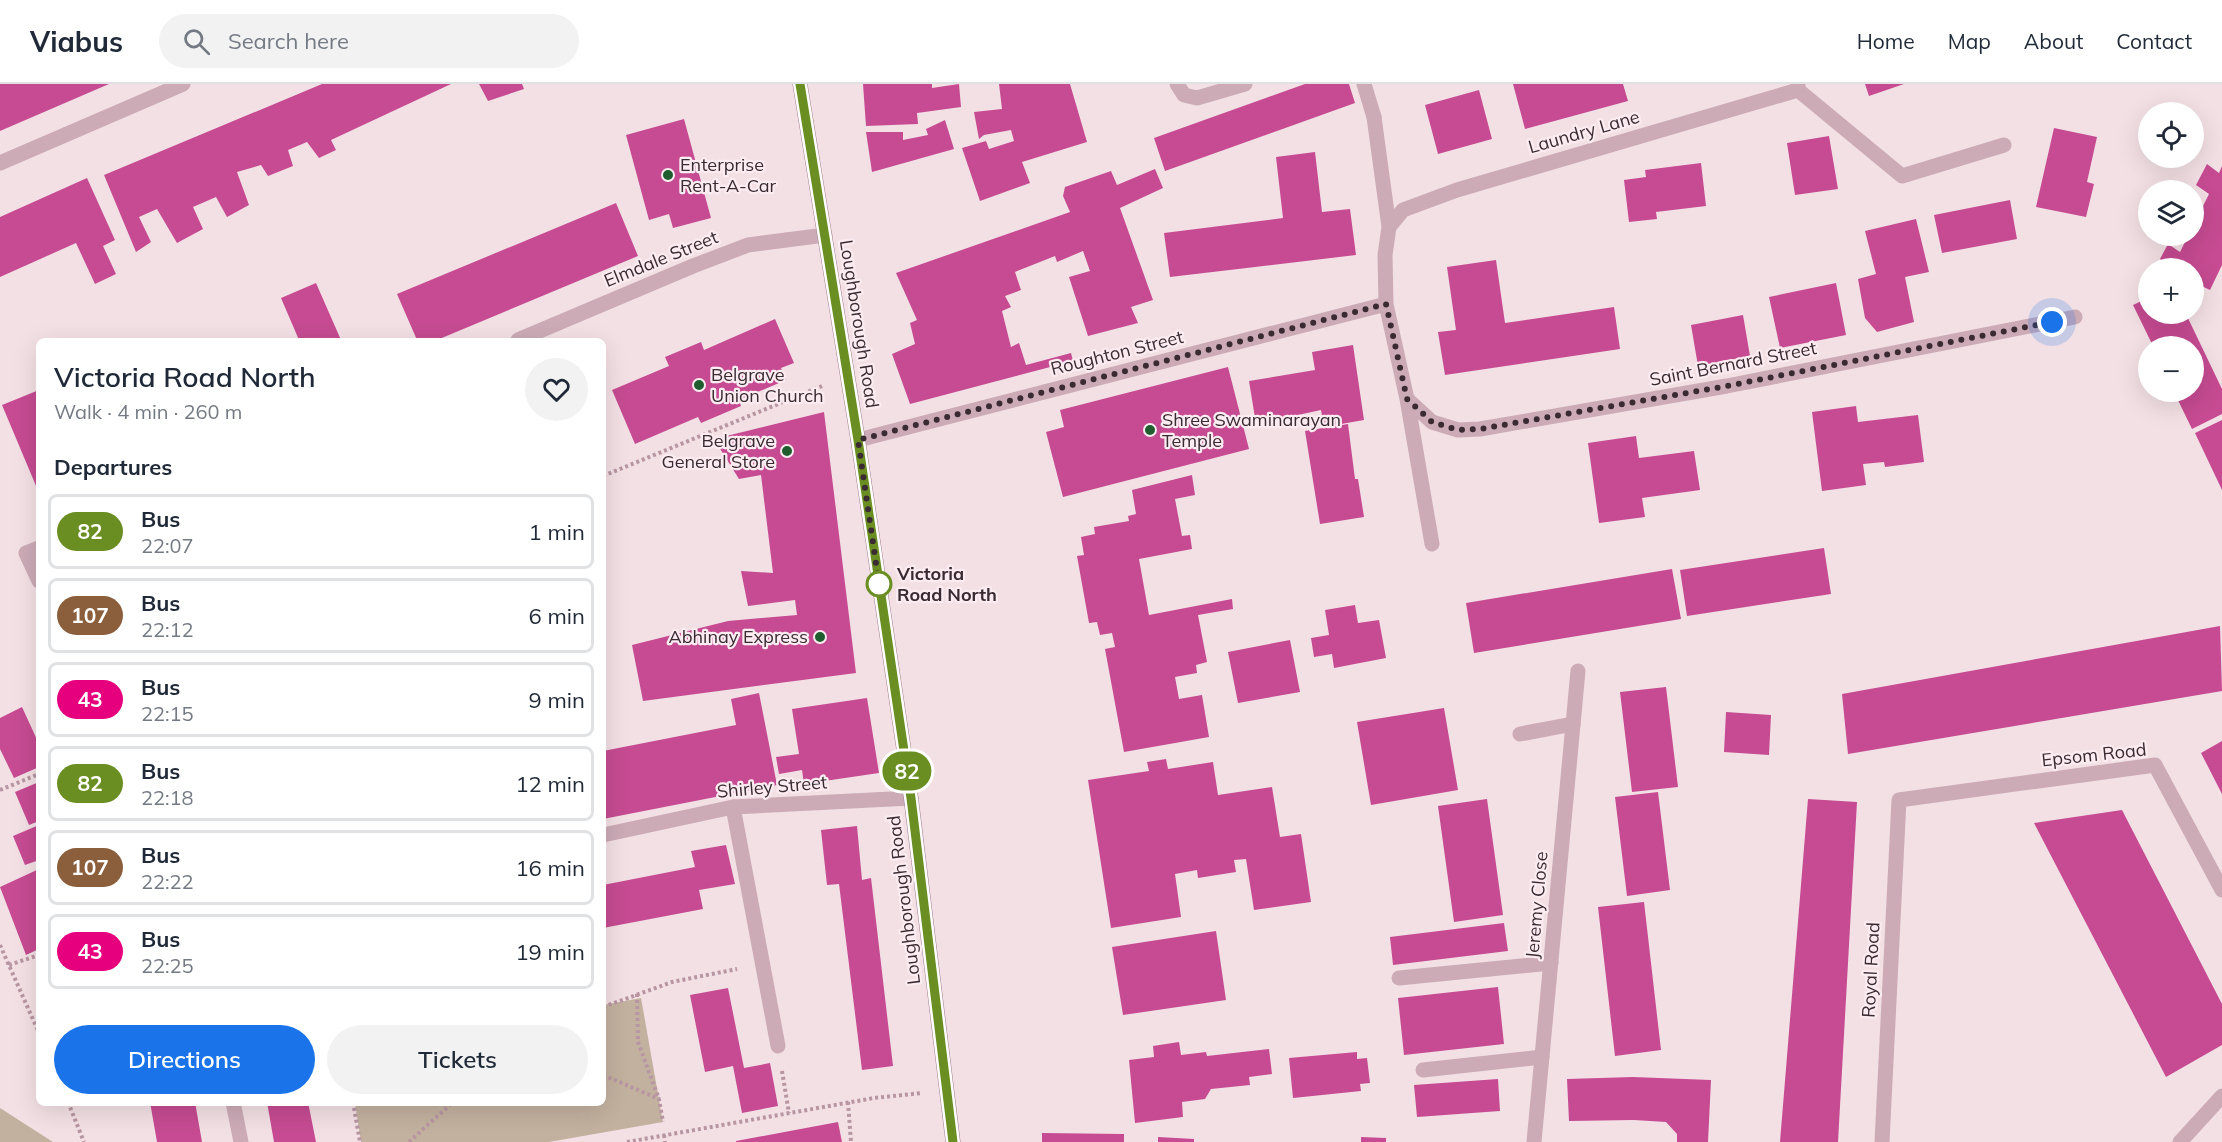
<!DOCTYPE html>
<meta charset="utf-8">
<style>
:root{--surface:#fff;--page:#f2f2f3;--text:#1f2937;--muted:#747a83;--line:#e0e1e3;--accent:#1a73e8}
body{margin:0;font-family:Mulish,sans-serif;background:var(--page);color:var(--text);height:100vh;display:flex;flex-direction:column;font-size:22px;white-space:nowrap}
*{box-sizing:border-box;margin:0}
p{font-size:20px;color:var(--muted)}
.icon{flex:none;width:33px;height:33px;fill:none;stroke:currentColor;stroke-width:2;stroke-linecap:round;stroke-linejoin:round}
.map{position:relative;flex:1;overflow:hidden}
.drawer{position:absolute;left:36px;top:254px;width:570px;height:768px;display:flex;flex-direction:column;background:var(--surface);border-radius:9px;box-shadow:0 6px 24px #0002}
.drawer>*{flex:none}
.badge{padding:0 12px;border-radius:20px;font-size:21px;line-height:39px}
.controls{position:absolute;left:2138px;top:18px;display:grid;gap:12px}
.controls a{display:grid;place-items:center;width:66px;height:66px;border-radius:50%;background:var(--surface);box-shadow:0 6px 24px #0002;font-size:30px}
.you{position:absolute;width:30px;height:30px;margin:-15px;border:4px solid #fff;border-radius:50%;background:#1a73e8;box-shadow:0 0 0 9px #1a73e833}
.map>.badge{position:absolute;translate:-50% -50%;box-shadow:0 0 0 3px #fff}
h2{padding:0 18px;font-size:22px;line-height:54px}
.round{display:grid;place-items:center;flex:none;width:63px;height:63px;border-radius:32px;background:var(--page)}
.headline{display:flex;align-items:center;justify-content:space-between;height:102px;padding:0 18px}
h1{font-size:28px;font-weight:600;line-height:45px}
.primary-button{display:flex;gap:12px;margin-top:auto;padding:12px 18px}
.primary-button a{flex:1;height:69px;border-radius:36px;background:var(--accent);color:#fff;font-size:24px;font-weight:600;line-height:69px;text-align:center}
.primary-button a+a{background:var(--page);color:var(--text)}
ul{padding:0;list-style:none}
li{display:flex;align-items:center;gap:18px;height:75px;margin:0 12px 9px;padding:0 6px;border:3px solid var(--line);border-radius:9px}
li div{flex:1}
li b{display:block;font-size:22px}
li em{font-style:normal}
li .badge{min-width:66px;font-weight:700;text-align:center}
header{display:flex;align-items:center;gap:36px;box-sizing:border-box;height:84px;padding:0 30px;background:var(--surface);border-bottom:2px solid var(--line)}
header strong{font-size:28px}
nav{display:flex;gap:33px;margin-inline-start:auto;font-size:21px}
.search{width:420px;height:54px;background:var(--page);display:flex;align-items:center;gap:15px;box-sizing:border-box;padding:0 21px;border-radius:33px;color:var(--muted);font-size:22px}
.map>svg:first-child{display:block}
</style>
<header>
<strong>Viabus</strong>
<div class="search"><svg class="icon" aria-label="search" viewBox="0 0 24 24"><circle cx="10" cy="10" r="6"/><path d="M15 15l6 6"/></svg>Search here</div>
<nav><a>Home</a><a>Map</a><a>About</a><a>Contact</a></nav>
</header>
<div class="map">
<svg width="2222" height="1058" viewBox="0 0 2222 1058">
<rect width="100%" height="100%" fill="#f3e0e5"/>
<!-- green -->
<path fill="#c3b19f" d="M641,914L663,1038L549,1058H361L355,1019L603,1018V921Z
M0,1024L53,1058H0Z"/>
<!-- building -->
<path fill="#c64b92" d="M0,0H109L0,47Z
M322,0H451L331,56L336,66L319,74L307,58L288,66L293,82L268,92L261,81L237,88L249,121L227,133L216,113L193,123L203,145L177,159L157,125L139,133L151,158L136,168L104,91Z
M479,0H522L524,5L488,17Z
M863,0H932V4L959,0L961,23L917,29L918,40L866,42Z
M999,0H1070L1087,58L1022,78L1030,99L980,117L962,64L986,57L989,65L1014,57L1011,46L984,51L979,55L974,28L1002,25Z
M1305,0H1349L1355,19L1165,87L1154,54Z
M1513,0H1623L1628,17L1525,45Z
M1865,0H1904L1869,12Z
M1479,6L1492,55L1438,70L1425,21Z
M684,35L711,134L673,144L669,130L649,136L626,51Z
M945,36L954,65L872,88L866,48H903V56L928,51L926,45Z
M2054,44L2097,53L2087,98L2094,100L2086,133L2036,123Z
M1829,52L1838,105L1795,111L1787,59Z
M1315,68L1322,128L1350,125L1356,171L1170,193L1164,149L1283,134L1276,73Z
M1701,79L1706,122L1656,128L1657,135L1629,138L1624,96L1646,93L1645,86Z
M2207,80L2219,89L2222,82V181L2210,206L2193,198V184H2171L2160,175L2168,160L2180,168L2186,156L2179,152H2193V134L2196,136L2209,110L2196,101Z
M1155,85L1163,104L1120,124L1153,216L1131,223L1138,239L1088,252L1069,193L1090,187L1083,167L1057,178L1055,172L1015,188L1021,206L1005,212L1011,223L1002,227L1011,263L1019,259L1026,281L1071,269L1073,277L910,320L892,270L915,260L910,239L917,236L896,189L1070,128L1063,112L1065,103L1111,87L1117,101Z
M87,94L115,156L103,162L116,190L95,200L76,159L0,193V133Z
M2010,116L2017,155L1942,169L1934,131Z
M616,119L638,172L437,256H417L397,210Z
M1916,135L1929,188L1905,193L1914,238L1877,248L1865,234L1858,195L1876,190L1865,147Z
M1496,176L1505,239L1614,223L1620,265L1445,291L1438,248L1456,246L1447,183Z
M316,199L341,256H299L281,214Z
M1836,199L1846,251L1780,264L1769,213Z
M2148,214V230H2186L2222,305V330L2192,345L2174,308H2193V262H2153L2133,221Z
M1743,231L1750,272L1698,282L1691,241Z
M775,235L794,279L781,284L786,296L739,316L741,322L701,339L698,333L635,360L612,306L669,282L665,273L701,258L704,266Z
M1353,261L1364,336L1324,343L1321,326L1256,340L1249,297L1315,286L1312,268Z
M1228,283L1249,365L1063,413L1046,348L1064,343L1060,326Z
M39,306V409L2,321Z
M1856,322L1858,338L1918,331L1924,378L1885,383L1884,378L1863,380L1866,401L1822,407L1812,328Z
M824,328L856,589L643,617L632,561L728,537L797,531L795,516L748,522L741,487L773,489L761,391L739,395L714,355Z
M2222,336V406L2195,349Z
M1348,340L1355,395H1358L1364,433L1320,440L1305,347Z
M1636,352L1639,374L1694,367L1700,406L1642,414L1645,433L1599,439L1588,359Z
M1192,391L1195,411L1175,415L1182,452L1190,451L1192,465L1139,475L1149,531L1232,515L1233,525L1198,531L1207,578L1196,581L1197,589L1175,593L1179,615L1202,611L1209,653L1124,668L1105,565L1115,563L1112,549L1100,551L1097,538L1089,539L1077,472L1084,471L1081,453L1095,450L1094,443L1129,437L1128,432L1136,430L1132,406Z
M1824,464L1831,510L1687,532L1680,486Z
M1672,485L1681,535L1474,569L1466,519Z
M1355,521L1358,539L1379,536L1386,574L1334,584L1332,570L1314,573L1311,554L1329,551L1325,526Z
M2220,542L2222,607L1848,670L1842,610Z
M1290,556L1300,608L1238,619L1228,568Z
M1666,603L1678,703L1632,708L1620,608Z
M759,609L777,701L603,735V667L736,641L731,615Z
M867,614L879,689L804,700L802,686L779,690L776,673L799,670L792,625Z
M22,623L39,660V683L14,694L0,665V634Z
M1444,624L1458,706L1371,721L1357,638Z
M1726,628L1771,631L1769,671L1724,668Z
M2222,657V710L2201,669Z
M1166,675L1168,685L1213,678L1218,711L1272,703L1280,753L1301,750L1311,818L1254,826L1246,775L1234,776L1236,788L1198,794L1197,786L1175,790L1181,833L1111,844L1088,696L1149,687L1147,678Z
M39,698V737L29,741L15,708Z
M1658,708L1670,806L1627,812L1615,713Z
M1487,715L1503,831L1454,838L1438,722Z
M1808,715L1857,718L1838,1058H1780Z
M2122,726L2222,920V961L2166,993L2034,739Z
M39,741V776L25,781L13,752Z
M857,742L862,796L871,794L893,982L862,986L839,800L827,801L821,746Z
M726,761L735,800L699,806L703,825L603,844V801L695,783L691,767Z
M39,785V865L26,871L0,803Z
M1644,818L1661,966L1615,972L1598,823Z
M1504,839L1508,867L1393,881L1390,853Z
M1216,847L1226,916L1123,931L1112,863Z
M1498,903L1504,960L1404,971L1398,914Z
M728,904L744,984L770,979L778,1022L742,1029L733,982L705,988L690,911Z
M1179,958L1181,971L1206,968L1207,972L1269,965L1272,990L1249,993L1250,1001L1211,1005L1205,1015L1182,1018L1183,1033L1135,1039L1129,976L1154,973L1153,962Z
M1357,968V975L1367,974L1370,999L1360,1000L1361,1007L1293,1014L1289,974Z
M1633,993L1711,996L1708,1058H1677V1050L1666,1038L1634,1036L1569,1037L1567,995Z
M1498,995L1500,1027L1417,1033L1414,1001Z
M150,1018H195L202,1058H157Z
M267,1018H308L316,1058H274Z
M838,1038L842,1058H736V1057Z
M1042,1049L1124,1050V1058H1042Z
M1158,1053L1194,1055V1058H1158Z
M1361,1053L1386,1054V1058H1361Z"/>
<g fill="none" stroke-linecap="round" stroke-linejoin="round">
<!-- path -->
<path stroke="#b895a3" stroke-width="4" stroke-dasharray="3 3" stroke-linecap="butt" d="M603,392L822,302
M0,706L39,690
M0,861L39,949
M9,881L39,871
M637,910L638,958L659,1015
M603,923L672,898L737,885
M782,987L789,1029
M603,991L659,1015L663,1038
M68,1018L84,1058
M353,1018L360,1058
M848,1018L851,1058
M353,1019L375,1018
M664,1051L665,1058
M409,1058L453,1018
M627,1058L874,1014L922,1009"/>
<!-- lane -->
<path stroke="#ccabb7" stroke-width="15" d="M1177,0L1184,11L1197,14L1245,0
M1364,0L1374,33
M1520,650L1573,640
M733,723L778,962
M1399,894L1551,879
M1423,986L1542,973"/>
<!-- street -->
<path stroke="#ccabb7" stroke-width="15" d="M1798,6L1902,92L2004,61
M1374,33L1389,143L1385,171L1386,220L1407,315L1432,460
M0,79L183,0
M1389,143L1403,126L1457,106L1798,6V0
M518,256L693,182L748,161L825,151
M1407,315L1432,338L1458,346L1480,345L1727,302L2075,233
M858,356L1386,220
M39,464L26,469L39,497
M603,751L733,723L911,714
M233,1018L241,1058
M1534,1058L1578,587
M1882,1058L1899,716L2155,681L2222,806
M2180,1058L2222,1012"/>
<!-- secondary -->
<path stroke="#a07c8d" stroke-width="15" d="M800,0L858,356L911,714L953,1058"/>
</g>
<g fill="none" stroke-linecap="round" stroke-linejoin="round">
<defs>
<path id="line" d="M800,0L858,356L911,714L953,1058"/>
</defs>
<!-- line casing -->
<use href="#line" stroke="#fff" stroke-width="14"/>
<!-- line -->
<use href="#line" stroke="#6b8e23" stroke-width="9"/>
<!-- walk -->
<path stroke="#3a2a32" stroke-width="6" stroke-dasharray="0 10.8" d="M879,500L858,356L1386,220L1407,315L1432,338L1458,346L1480,345L1727,302L2052,238"/>
</g>
<!-- markers -->
<g fill="#1f5c2e" stroke="#faecf0" stroke-width="2">
<circle cx="668" cy="91" r="6"/>
<circle cx="699" cy="301" r="6"/>
<circle cx="1150" cy="346" r="6"/>
<circle cx="787" cy="367" r="6"/>
<circle cx="820" cy="553" r="6"/>
</g>
<circle fill="#fff" stroke="#6b8e23" stroke-width="3" cx="879" cy="500" r="12"/>
<g text-anchor="middle" stroke-width="4.5" stroke-linejoin="round" paint-order="stroke">
<!-- street labels -->
<g font-size="18" fill="#3a2a32" stroke="#faecf0">
<text transform="translate(1584 48) rotate(-16)" y="6">Laundry Lane</text>
<text transform="translate(661 175) rotate(-22)" y="6">Elmdale Street</text>
<text transform="translate(859 240) rotate(81)" y="6">Loughborough Road</text>
<text transform="translate(1117 269) rotate(-14)" y="6">Roughton Street</text>
<text transform="translate(1733 280) rotate(-11)" y="6">Saint Bernard Street</text>
<text transform="translate(2094 671) rotate(-6)" y="6">Epsom Road</text>
<text transform="translate(772 703) rotate(-5)" y="6">Shirley Street</text>
<text transform="translate(904 816) rotate(-97)" y="6">Loughborough Road</text>
<text transform="translate(1537 821) rotate(-85)" y="6">Jeremy Close</text>
<text transform="translate(1871 886) rotate(-87)" y="6">Royal Road</text>
</g>
<!-- poi labels -->
<g font-size="18" fill="#3a2a32" stroke="#faecf0" text-anchor="start">
<text x="680" y="87">Enterprise<tspan x="680" dy="21">Rent-A-Car</tspan></text>
<text x="711" y="297">Belgrave<tspan x="711" dy="21">Union Church</tspan></text>
<text x="1162" y="342">Shree Swaminarayan<tspan x="1162" dy="21">Temple</tspan></text>
<text x="775" y="363" text-anchor="end">Belgrave<tspan x="775" dy="21">General Store</tspan></text>
<text x="808" y="559" text-anchor="end">Abhinay Express</text>
</g>
<!-- stop labels -->
<g font-size="18" font-weight="bold" fill="#3a2a32" stroke="#faecf0" text-anchor="start">
<text x="897" y="496">Victoria<tspan x="897" dy="21">Road North</tspan></text>
</g>
</g>
</svg>
<div class="controls">
<a><svg class="icon" aria-label="locate" viewBox="0 0 24 24"><circle cx="12" cy="12" r="6"/><path d="M12 2v4M12 18v4M2 12h4M18 12h4"/></svg></a>
<a><svg class="icon" aria-label="layers" viewBox="0 0 24 24"><path d="M12 4l9 5-9 5-9-5zM3 14l9 5 9-5"/></svg></a>
<a>+</a>
<a>−</a>
</div>
<div class="you" style="left:2052px;top:238px"></div>
<b class="badge" style="left:907px;top:687px;background:#6b8e23;color:#fff">82</b>
<section class="drawer">
<div class="headline"><div><h1>Victoria Road North</h1><p>Walk · 4 min · 260 m</p></div><a class="round"><svg class="icon" aria-label="heart" viewBox="0 0 24 24"><path d="M12 20l-8-8c-3-5 5-10 8-4 3-6 11-1 8 4z"/></svg></a></div>
<h2>Departures</h2>
<ul>
<li><span class="badge" style="background:#6b8e23;color:#fff">82</span><div><b>Bus</b><p>22:07</p></div><em>1 min</em></li>
<li><span class="badge" style="background:#8b5e3c;color:#fff">107</span><div><b>Bus</b><p>22:12</p></div><em>6 min</em></li>
<li><span class="badge" style="background:#e6007e;color:#fff">43</span><div><b>Bus</b><p>22:15</p></div><em>9 min</em></li>
<li><span class="badge" style="background:#6b8e23;color:#fff">82</span><div><b>Bus</b><p>22:18</p></div><em>12 min</em></li>
<li><span class="badge" style="background:#8b5e3c;color:#fff">107</span><div><b>Bus</b><p>22:22</p></div><em>16 min</em></li>
<li><span class="badge" style="background:#e6007e;color:#fff">43</span><div><b>Bus</b><p>22:25</p></div><em>19 min</em></li>
</ul>
<div class="primary-button"><a>Directions</a><a>Tickets</a></div>
</section>
</div>
